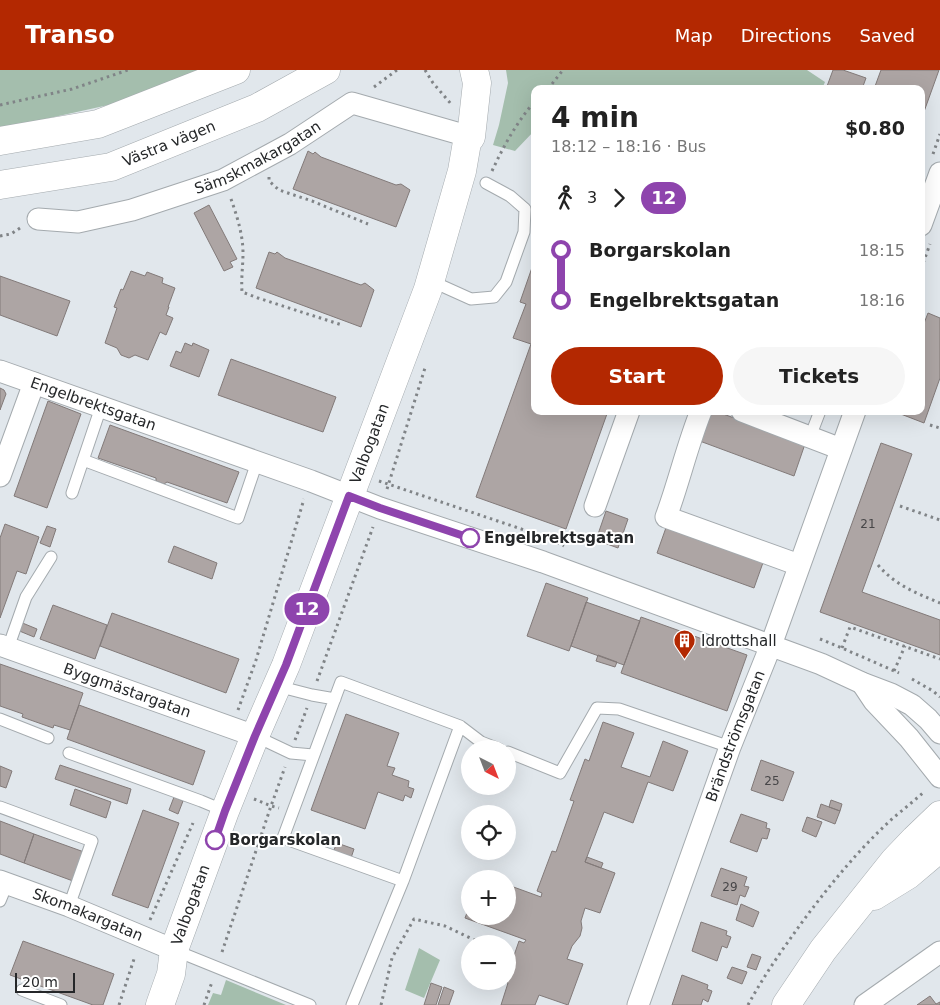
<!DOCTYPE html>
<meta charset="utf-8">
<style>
:root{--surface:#fff;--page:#f6f6f6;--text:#222;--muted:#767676;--accent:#b32801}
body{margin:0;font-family:"DejaVu Sans",sans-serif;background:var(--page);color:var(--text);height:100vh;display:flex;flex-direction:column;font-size:19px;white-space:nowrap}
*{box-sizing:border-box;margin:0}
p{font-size:16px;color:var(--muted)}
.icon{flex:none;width:28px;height:28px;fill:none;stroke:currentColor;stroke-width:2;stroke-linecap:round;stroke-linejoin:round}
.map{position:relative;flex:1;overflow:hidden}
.drawer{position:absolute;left:531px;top:15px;width:394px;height:330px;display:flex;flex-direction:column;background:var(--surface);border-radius:10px;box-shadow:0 5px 20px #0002}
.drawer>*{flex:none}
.badge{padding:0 10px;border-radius:16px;font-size:18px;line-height:32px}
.needle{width:32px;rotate:138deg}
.buttons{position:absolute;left:461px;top:670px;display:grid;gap:10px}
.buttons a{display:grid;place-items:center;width:55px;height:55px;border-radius:50%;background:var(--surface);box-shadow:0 5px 20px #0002;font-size:25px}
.scale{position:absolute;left:15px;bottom:12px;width:60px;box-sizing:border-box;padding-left:5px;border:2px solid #252729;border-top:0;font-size:14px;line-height:18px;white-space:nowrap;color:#252729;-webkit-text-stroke:4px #fff;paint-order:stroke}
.map>.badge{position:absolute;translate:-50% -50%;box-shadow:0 0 0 2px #fff}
.legs{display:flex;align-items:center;gap:8px;height:55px;padding:0 20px;font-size:16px}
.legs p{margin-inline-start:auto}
.summary{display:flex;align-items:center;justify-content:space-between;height:85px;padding:0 20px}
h1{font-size:28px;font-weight:700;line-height:38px}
.action{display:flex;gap:10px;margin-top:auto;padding:10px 20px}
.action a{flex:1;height:58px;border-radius:30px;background:var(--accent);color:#fff;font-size:20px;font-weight:700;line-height:58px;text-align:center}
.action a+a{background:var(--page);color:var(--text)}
ul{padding:0 20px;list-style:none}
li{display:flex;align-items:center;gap:18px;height:50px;font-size:19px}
li i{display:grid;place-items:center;width:8px;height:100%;margin:0 6px;background:currentColor}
li i::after{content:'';width:12px;height:12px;margin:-6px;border:4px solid;border-radius:50%;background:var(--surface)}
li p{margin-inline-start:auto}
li:first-child i{background:linear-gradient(#0000 50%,currentColor 0)}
li:last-child i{background:linear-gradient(currentColor 50%,#0000 0)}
header{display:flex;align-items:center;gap:30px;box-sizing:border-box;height:70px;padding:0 25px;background:var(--accent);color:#fff}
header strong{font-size:24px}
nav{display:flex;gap:28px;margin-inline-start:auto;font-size:18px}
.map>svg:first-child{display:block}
</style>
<header>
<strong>Transo</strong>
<nav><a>Map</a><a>Directions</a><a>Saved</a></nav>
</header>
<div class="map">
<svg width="940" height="935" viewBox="0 0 940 935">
<rect width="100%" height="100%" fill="#e1e7ec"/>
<!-- green -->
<path fill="#a4bead" d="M0,0H201L131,30L36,51L0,57Z
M506,0H807L825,12L822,19H535V60L515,81L493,75L499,55L508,13Z
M419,878L440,890L424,928L405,920Z
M226,910L286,935H208L213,923L221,925Z"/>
<!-- building -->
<path fill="#ada5a4" stroke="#827a79" d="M833,0H843L866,8L862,19H826Z
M881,0H939L921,50V19H874Z
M308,81L313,84L315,82L321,87L396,115L401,114L410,120L396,157L293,119Z
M209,135L237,189L230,192L233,197L224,201L194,143Z
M269,182L275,184L277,182L285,188L361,215L365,213L374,220L361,257L256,218Z
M535,189V341H608L566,459L476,427L531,274L513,268L526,234L520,232Z
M131,201L145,206L147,202L163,208L162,213L175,218L168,237H169L166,245L173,248L166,265L160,262L148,290L135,285L129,288L121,285L117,278L105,273L117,238L114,237L121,219L123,220Z
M0,206L70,231L57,266L0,245Z
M928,243L940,248V308L924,353L893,341H921V261Z
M185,273L192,276L193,273L209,280L199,307L170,296L176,281L181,283Z
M231,289L336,327L323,362L218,325Z
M0,318L4,320L6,324L0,340Z
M48,331L81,344L47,438L14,426Z
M708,341H715L805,374L794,406L697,370Z
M110,355L239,402L227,433L167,412L164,414L156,411V408L98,388Z
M881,373L912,384L862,522L940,550V585L820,542Z
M606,441L628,449L618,478L596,470Z
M668,452L765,487L754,518L657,483Z
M5,454L39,467L26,504L17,501L0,548V468Z
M47,456L56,459L50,477L40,473Z
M174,476L217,493L212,509L168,492Z
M546,513L588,528L569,581L527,566Z
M586,532L640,551L624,595L571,576Z
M53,535L107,555L95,589L40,569Z
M112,543L239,589L226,623L100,576Z
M641,547L747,585L727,641L621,603Z
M20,552L37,559L34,567L17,560Z
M598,585L617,592L615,597L596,591Z
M0,594L83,623L70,660L54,655L53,658L22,647L23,644L0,636Z
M79,635L205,681L193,715L67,669Z
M346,644L399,663L387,696L395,698L392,705L409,711L408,717L414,719L411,728L405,725L403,731L378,722L365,759L311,740Z
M603,652L634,663L621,697L650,707L663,671L688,681L673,721L648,712L633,753L604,742L585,792L615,803L600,843L585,838L581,851L582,858L580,866L572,876L567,889L583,894L568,935L539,925L535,935H501L508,913L505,912L508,911V903L519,871L524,873L526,870L465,848L470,835V846H508V815L541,827L542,823L537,821L552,781L556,782L574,731L570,730L585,689L589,691Z
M761,690L794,702L783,731L751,720Z
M60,695L131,719L127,734L55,709Z
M0,696L12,701L6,718L0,716Z
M75,719L111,732L106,748L70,735Z
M174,727L183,731L178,744L169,740Z
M831,730L842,734L840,741L829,737Z
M821,734L840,741L835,754L817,747Z
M143,740L179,753L148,838L112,825Z
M741,744L767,753L766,758L770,759L767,769L762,768L757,782L730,772Z
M807,747L822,752L816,767L802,761Z
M0,751L34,764L24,793L0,784Z
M34,764L84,782L73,811L24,793Z
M337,773L354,779L351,788L333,782Z
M587,787L603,793L601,798L585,792Z
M721,798L747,807L744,816L749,817L745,827L740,825L737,835L711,826Z
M741,834L759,842L753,857L736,850Z
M701,852L727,861L726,865L731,867L727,878L722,876L717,891L692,881Z
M23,871L114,904L103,935H93L10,905Z
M752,884L761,887L756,900L747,897Z
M732,897L747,902L742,914L727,908Z
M682,905L708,915L707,919L712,921L708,932L703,929L701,935H672Z
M431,913L442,917L436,935H424Z
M444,917L454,921L449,935H438Z
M930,926L936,934L940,932V935H917Z"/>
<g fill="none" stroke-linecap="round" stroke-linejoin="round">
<defs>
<path id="lane" d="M431,211L471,229L494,227L506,212L524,162L525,139L510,126L486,113
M810,367L820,341
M83,390L238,448L257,392
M72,423L101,337
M8,578L26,527L51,487
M277,616L312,625L335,629
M0,649L48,668
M255,666L291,683L313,685
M508,682L560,703L597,638L619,639L730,677
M69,683L201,731L225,741
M0,737L92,771L69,836
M403,811L283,768L341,612L460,656
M0,831L7,814
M174,880L310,935
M22,920L61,935
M352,935L403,811L460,656L481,672L499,679"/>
<g id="street">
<path id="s1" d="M38,149L78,152L132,140L223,110L290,74L352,33L471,67"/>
<path d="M921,155L940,103"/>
<path id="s2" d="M0,301L311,411L380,438L543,492L821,594L862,613L891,624L912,635L928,649L940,663"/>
<path d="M701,341C687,376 679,412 666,447L799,495"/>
<path d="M742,341L841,379"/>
<path d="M0,406L34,313"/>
<path d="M595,436L629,341"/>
<path id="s3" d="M0,575L255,666"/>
<path d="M862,613L874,631L909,668L940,707"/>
<path id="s4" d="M0,811L69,836L174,880"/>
<path id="s5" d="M638,935L730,677L771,575L855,341"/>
<path d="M865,935L940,882"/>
</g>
<g id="secondary">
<path d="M0,71L98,54L236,0"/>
<path id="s6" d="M0,115L111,97L257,38L326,0"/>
<path d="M874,826L908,805L940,778"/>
<path id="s7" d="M160,935L171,904L174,880L225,741L255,666L286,595L428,219L462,101L467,72L471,67L477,13L474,0"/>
<path d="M786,935L823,880L894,791L915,769L940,745"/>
</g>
</defs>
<!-- lane casing -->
<use href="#lane" stroke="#a4aaae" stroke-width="13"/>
<!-- street casing -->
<use href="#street" stroke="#a4aaae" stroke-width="23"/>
<!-- secondary casing -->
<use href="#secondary" stroke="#a4aaae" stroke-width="29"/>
<!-- path -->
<path stroke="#808487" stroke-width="3" stroke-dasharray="2.5 4" stroke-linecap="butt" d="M425,0L433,13L452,35
M374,17L397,0
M548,19L563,0
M0,35L72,19L128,0
M933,84L940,64
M492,101C504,75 517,52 535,31
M269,107V111L279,120L312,131L368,154
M231,129C237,146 243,165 243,183C243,196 241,208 242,222L258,228L342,255
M0,166L11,164L20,158
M921,199L930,174
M930,355L940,358
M379,411L551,469L564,476
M387,419L425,298
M900,436L940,450
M878,495C895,515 916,523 940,533
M820,569L842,578L899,603
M842,578L850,557L940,589
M894,601L905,576
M912,609L933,621L940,627
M317,611L373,457
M238,640L256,590L304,429
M295,670L307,638
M254,729L271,736L279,738
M150,850L193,753
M222,882L271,736L285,697
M119,935L135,886
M204,935L212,912
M381,935L392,888L414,849L445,856L483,874
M748,935C763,907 782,880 800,855C828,817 858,780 893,748C904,739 915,730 925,721"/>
<!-- lane -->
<use href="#lane" stroke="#fff" stroke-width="11"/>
<!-- street -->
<use href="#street" stroke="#fff" stroke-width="21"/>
<!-- secondary -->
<use href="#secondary" stroke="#fff" stroke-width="28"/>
</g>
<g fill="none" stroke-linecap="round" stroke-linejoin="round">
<defs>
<path id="line-1" d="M215,770L225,741L255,666L286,595L349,426L380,438L470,468"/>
</defs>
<!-- line-1 casing -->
<use href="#line-1" stroke="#fff" stroke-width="11"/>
<!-- line-1 -->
<use href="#line-1" stroke="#8e44ad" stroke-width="8"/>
</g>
<!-- icons -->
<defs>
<symbol id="building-pin" viewBox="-11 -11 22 30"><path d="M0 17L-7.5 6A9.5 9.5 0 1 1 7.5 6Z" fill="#b32801" stroke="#fff"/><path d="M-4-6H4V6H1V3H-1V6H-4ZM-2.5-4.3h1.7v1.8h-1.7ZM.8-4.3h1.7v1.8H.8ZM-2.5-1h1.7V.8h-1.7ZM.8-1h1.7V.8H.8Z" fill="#fff"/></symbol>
</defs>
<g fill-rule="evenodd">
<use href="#building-pin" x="672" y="558" width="25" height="34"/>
</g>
<!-- markers -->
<g fill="#fff" stroke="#8e44ad" stroke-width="2.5">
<circle cx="470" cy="468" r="9"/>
<circle cx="215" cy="770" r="9"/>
</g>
<g text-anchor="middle" stroke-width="4" stroke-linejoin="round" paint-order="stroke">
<!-- number labels -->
<g font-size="12" fill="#474648">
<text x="868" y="458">21</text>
<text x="772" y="715">25</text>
<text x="730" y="821">29</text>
</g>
<!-- street labels -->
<g font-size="15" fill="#252729" stroke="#fff">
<text dy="5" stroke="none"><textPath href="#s6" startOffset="175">Västra vägen</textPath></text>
<text dy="5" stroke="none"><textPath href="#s1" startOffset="232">Sämskmakargatan</textPath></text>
<text dy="5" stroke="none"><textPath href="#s2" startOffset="99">Engelbrektsgatan</textPath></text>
<text dy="5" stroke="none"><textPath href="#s7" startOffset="600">Valbogatan</textPath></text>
<text dy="5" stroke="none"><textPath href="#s3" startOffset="135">Byggmästargatan</textPath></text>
<text dy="5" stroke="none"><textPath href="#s5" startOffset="286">Brändströmsgatan</textPath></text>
<text dy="5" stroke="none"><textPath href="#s7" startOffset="105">Valbogatan</textPath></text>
<text dy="5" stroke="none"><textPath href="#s4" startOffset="94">Skomakargatan</textPath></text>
</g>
<!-- stop labels -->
<g font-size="15" font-weight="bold" fill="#252729" stroke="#fff" text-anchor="start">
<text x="484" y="473">Engelbrektsgatan</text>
<text x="229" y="775">Borgarskolan</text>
</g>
<!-- poi labels -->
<g font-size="15" fill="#252729" stroke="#fff" text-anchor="start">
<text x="701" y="576">Idrottshall</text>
</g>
</g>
</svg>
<div class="buttons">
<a><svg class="needle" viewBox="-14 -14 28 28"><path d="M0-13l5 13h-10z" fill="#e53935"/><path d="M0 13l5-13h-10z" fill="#767676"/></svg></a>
<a><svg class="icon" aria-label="locate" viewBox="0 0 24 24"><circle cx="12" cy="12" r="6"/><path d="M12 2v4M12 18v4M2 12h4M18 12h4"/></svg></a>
<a>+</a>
<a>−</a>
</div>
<div class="scale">20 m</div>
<b class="badge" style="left:307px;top:539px;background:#8e44ad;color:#fff">12</b>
<section class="drawer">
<div class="summary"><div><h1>4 min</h1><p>18:12 – 18:16 · Bus</p></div><b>$0.80</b></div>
<div class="legs"><svg class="icon" aria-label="walk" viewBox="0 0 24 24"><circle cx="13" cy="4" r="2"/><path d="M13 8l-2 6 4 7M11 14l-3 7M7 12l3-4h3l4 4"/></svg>3<svg class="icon" aria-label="forward" viewBox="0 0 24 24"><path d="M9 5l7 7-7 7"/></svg><b class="badge" style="background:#8e44ad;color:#fff">12</b></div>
<ul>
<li><i style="color:#8e44ad"></i><b>Borgarskolan</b><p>18:15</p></li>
<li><i style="color:#8e44ad"></i><b>Engelbrektsgatan</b><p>18:16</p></li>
</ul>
<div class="action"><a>Start</a><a>Tickets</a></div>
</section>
</div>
